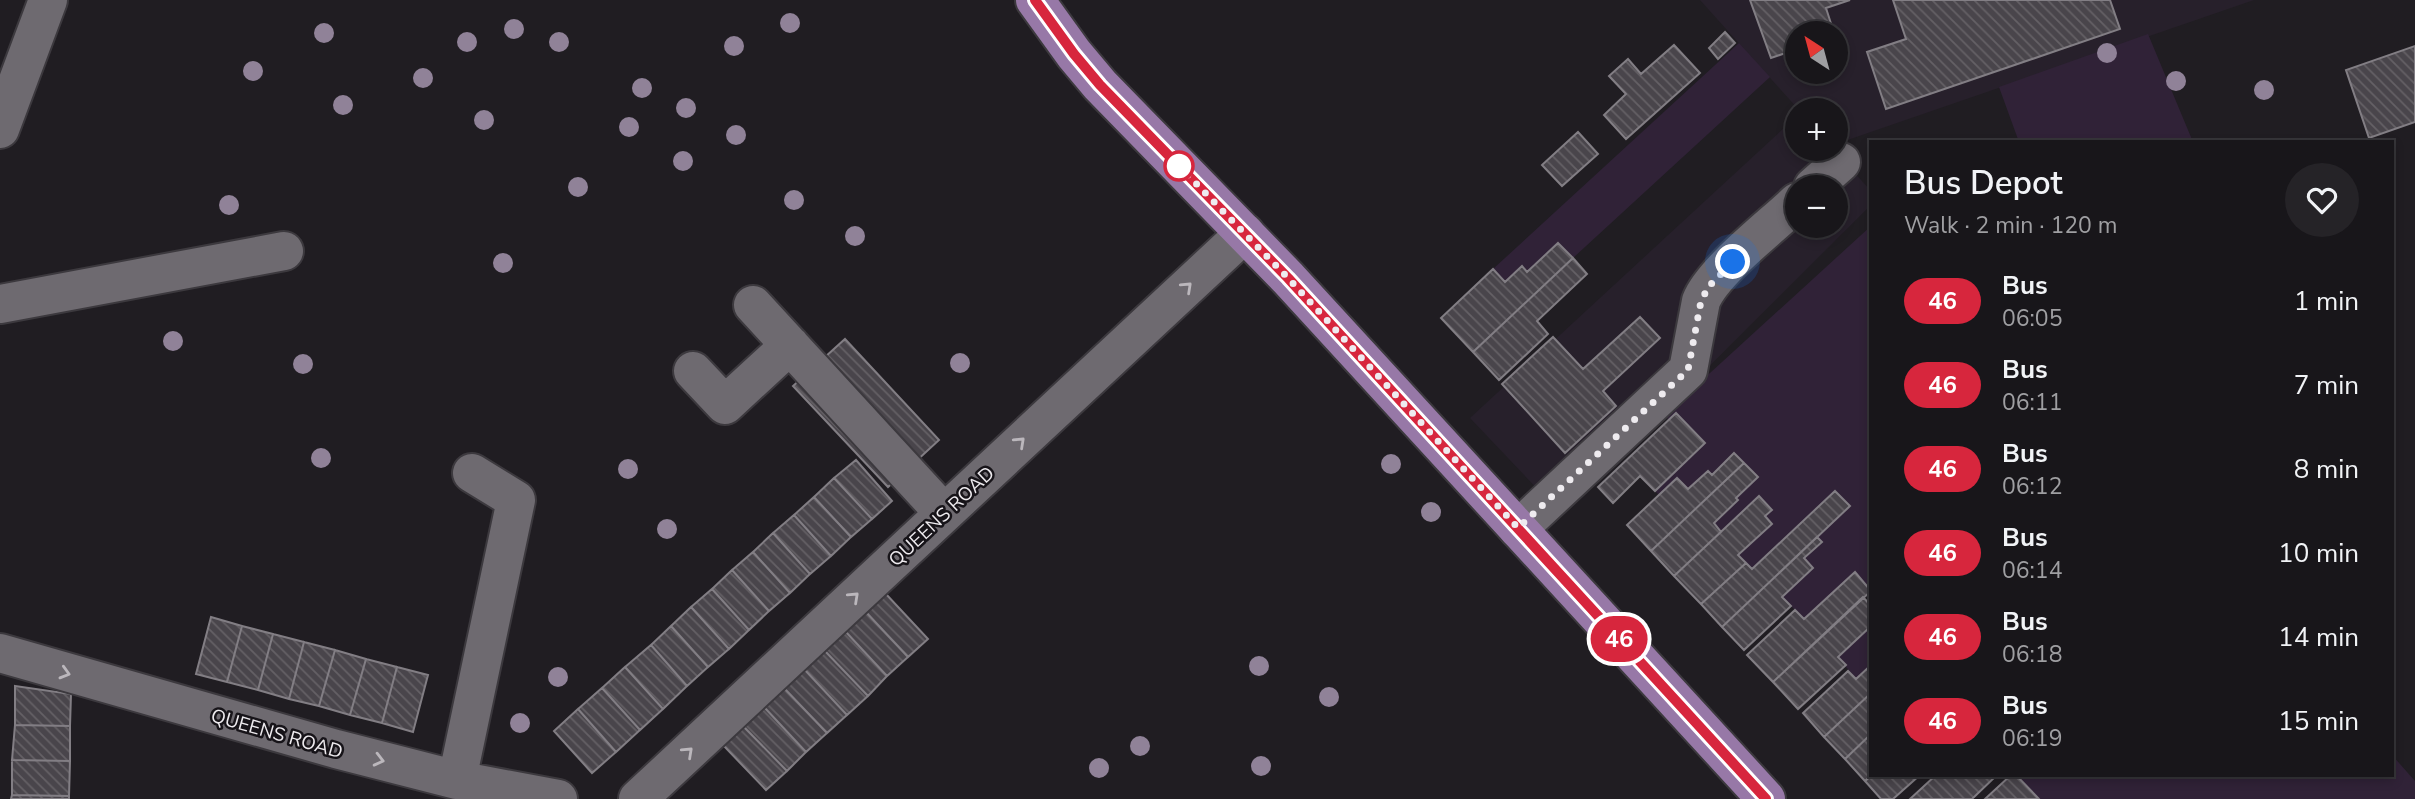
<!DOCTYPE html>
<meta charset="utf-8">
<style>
:root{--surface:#18161a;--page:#252327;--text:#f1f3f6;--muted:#9f9fa2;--line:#363539}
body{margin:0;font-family:"Nunito Sans",sans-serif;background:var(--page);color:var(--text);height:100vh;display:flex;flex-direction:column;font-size:26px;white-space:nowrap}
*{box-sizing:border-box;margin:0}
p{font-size:23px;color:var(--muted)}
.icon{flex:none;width:38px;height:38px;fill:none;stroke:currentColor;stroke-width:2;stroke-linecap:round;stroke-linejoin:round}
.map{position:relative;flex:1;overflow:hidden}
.panel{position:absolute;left:1869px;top:140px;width:525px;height:637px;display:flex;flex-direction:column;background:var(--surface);border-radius:0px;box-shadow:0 4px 10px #0003,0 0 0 2px var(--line)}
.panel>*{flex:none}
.badge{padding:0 14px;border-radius:23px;font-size:24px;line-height:46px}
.needle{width:46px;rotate:324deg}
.controls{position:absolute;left:1785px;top:21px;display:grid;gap:14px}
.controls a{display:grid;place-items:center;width:63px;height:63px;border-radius:50%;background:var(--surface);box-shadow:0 4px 10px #0003,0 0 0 2px var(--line);font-size:35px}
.you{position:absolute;width:35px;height:35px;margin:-18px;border:5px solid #fff;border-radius:50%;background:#1a73e8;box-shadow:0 0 0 10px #1a73e833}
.map>.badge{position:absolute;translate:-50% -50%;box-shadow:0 0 0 4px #fff}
.round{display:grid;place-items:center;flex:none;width:74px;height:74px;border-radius:37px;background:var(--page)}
.headline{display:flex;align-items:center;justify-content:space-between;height:119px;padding:0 35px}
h1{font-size:33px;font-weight:600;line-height:52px}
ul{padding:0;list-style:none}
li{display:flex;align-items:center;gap:21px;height:84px;padding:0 35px}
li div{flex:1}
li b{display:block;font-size:26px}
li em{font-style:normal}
li .badge{min-width:77px;font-weight:700;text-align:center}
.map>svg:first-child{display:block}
</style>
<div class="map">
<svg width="2415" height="799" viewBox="0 0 2415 799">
<defs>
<pattern id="building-back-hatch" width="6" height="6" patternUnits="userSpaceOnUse" patternTransform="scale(1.75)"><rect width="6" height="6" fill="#49454b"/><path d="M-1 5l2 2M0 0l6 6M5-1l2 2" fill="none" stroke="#646065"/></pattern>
</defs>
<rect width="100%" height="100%" fill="#201d22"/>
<!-- built -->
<path fill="#27202b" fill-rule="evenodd" d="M1700,0H2254L1836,144V110H1799ZM1797,33H1836V72H1797Z
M1797,116V149H1833L1871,191V205L1561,514L1470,418ZM1797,187H1836V226H1797Z"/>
<!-- garden -->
<path fill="#302237" d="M2148,34L2193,142H2019L1999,87Z
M1739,43L1770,77L1573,258L1558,243L1527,272L1522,266L1505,282L1493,269Z
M1871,226V589L1855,573L1804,619L1782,597L1804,558L1822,543L1817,537L1850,506L1836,491L1752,569L1738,555L1772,524L1765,516L1772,509L1759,496L1721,532L1714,523L1738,501L1736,498L1757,477L1734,454L1712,475L1707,471L1688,489L1659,495L1655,491L1705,443L1676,413L1669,420L1664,415Z
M1871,626V665L1856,679L1838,657Z
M2392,755L2415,781V799H2039L2016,775H2392Z"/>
<!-- building -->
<path fill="url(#building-back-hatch)" stroke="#827e84" stroke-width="2" d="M1750,0H1850L1826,8L1834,33H1797V49L1771,58Z
M1893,0H2110L2120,29L1886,109L1867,52L1906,39Z
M1725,32L1735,43L1718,59L1709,48Z
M1674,45L1700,73L1626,139L1604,115L1626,94L1609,76L1628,59L1641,74Z
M2415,46V122L2369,138L2346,70Z
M1578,132L1598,154L1562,186L1542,165Z
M1558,243L1573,258L1473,352L1441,318L1493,269L1505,282L1522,266L1527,272Z
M1573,258L1587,274L1537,321L1548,334L1499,380L1473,352Z
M1640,317L1660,338L1603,391L1616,406L1565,453L1502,384L1553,337L1583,369Z
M845,339L939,440L888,487L793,386Z
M1676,413L1705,443L1655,491L1640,476L1613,503L1598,487Z
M1734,453L1744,463L1651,551L1627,525L1677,478L1688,489L1708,471L1712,475Z
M856,460L892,501L872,519L834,478Z
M1744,463L1758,477L1736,498L1738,500L1714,523L1721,532L1674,576L1651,551Z
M834,478L872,519L851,537L814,497Z
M1835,491L1850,506L1722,627L1701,604L1746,563L1752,569Z
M1759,496L1772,510L1765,516L1772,524L1738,555L1746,563L1701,604L1674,576Z
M814,497L851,537L831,556L794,515Z
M794,515L831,556L810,574L773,533Z
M773,533L810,574L790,593L753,552Z
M1817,537L1822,542L1804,558L1813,568L1782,597L1791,606L1744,650L1722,627Z
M753,552L790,593L769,611L732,570Z
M732,570L769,611L749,630L712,589Z
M1855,572L1871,591L1773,682L1747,655L1795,610L1804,619Z
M712,589L749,630L729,649L691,607Z
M885,593L928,639L908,657L865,611Z
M1863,597L1871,606V626L1838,657L1846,665L1798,709L1773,682Z
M691,607L729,649L708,667L671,626Z
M865,611L908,657L887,676L845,631Z
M211,617L242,626L227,682L196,674Z
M242,626L273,634L258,690L227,682Z
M671,626L708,667L687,686L651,645Z
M845,631L887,676L868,696L824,650Z
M273,634L304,642L289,699L258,690Z
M304,642L335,650L319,706L289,699Z
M651,645L687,686L663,709L625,667Z
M335,650L366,659L350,715L319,706Z
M824,650L868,696L847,715L804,669Z
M366,659L397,667L382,723L350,715Z
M1871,665V693L1824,737L1803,713L1848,671L1856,679Z
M397,667L428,675L413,732L382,723Z
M625,667L663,709L640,730L602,688Z
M804,669L847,715L827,733L784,688Z
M15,686L71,694L70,726L15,725Z
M602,688L640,730L616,752L578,709Z
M784,688L827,733L806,752L764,707Z
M1871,693V734L1845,759L1824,737Z
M764,707L806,752L787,771L743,726Z
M578,709L616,752L592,773L554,731Z
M15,725L70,726V761L12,760Z
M743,726L787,771L766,790L723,745Z
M1871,734L1872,775L1865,781L1845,759Z
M12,760L70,761L69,796L12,795Z
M1872,775H1920L1893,799H1881L1865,781Z
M1936,775H1997L1972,799H1910Z
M2011,775H2016L2039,799H1985Z
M12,795L69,796V799H11Z"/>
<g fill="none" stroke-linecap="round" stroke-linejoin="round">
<defs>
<path id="minor" d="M0,129L48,0
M1813,187L1841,162
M0,304L284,251
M753,305L944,513
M693,371L725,405L790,345
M1518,529L1688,370L1701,301C1713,271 1772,226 1797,202
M0,653L336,749L457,780L558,799
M457,780L516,500L472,473
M638,799L1245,233"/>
<path id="major" d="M1035,0L1074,54L1100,85L1288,278L1766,799"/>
</defs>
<!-- minor casing -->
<use href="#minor" stroke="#3c393e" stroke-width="42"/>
<!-- major casing -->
<use href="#major" stroke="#3c393e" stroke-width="42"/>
<!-- minor -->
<use href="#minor" stroke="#6e6a70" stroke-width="38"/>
<!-- major -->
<use href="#major" stroke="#9778a7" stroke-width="38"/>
</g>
<!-- trees -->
<g fill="#908298">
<circle cx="790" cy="23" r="10"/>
<circle cx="514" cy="29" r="10"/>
<circle cx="324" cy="33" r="10"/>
<circle cx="467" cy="42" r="10"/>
<circle cx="559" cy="42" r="10"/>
<circle cx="734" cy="46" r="10"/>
<circle cx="2107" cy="53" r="10"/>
<circle cx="253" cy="71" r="10"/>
<circle cx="423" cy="78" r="10"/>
<circle cx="2176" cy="81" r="10"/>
<circle cx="642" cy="88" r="10"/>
<circle cx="2264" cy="90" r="10"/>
<circle cx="343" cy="105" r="10"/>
<circle cx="686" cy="108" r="10"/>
<circle cx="484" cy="120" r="10"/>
<circle cx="629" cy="127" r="10"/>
<circle cx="736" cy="135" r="10"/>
<circle cx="683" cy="161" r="10"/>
<circle cx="578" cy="187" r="10"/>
<circle cx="794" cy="200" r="10"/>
<circle cx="229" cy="205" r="10"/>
<circle cx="855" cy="236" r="10"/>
<circle cx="503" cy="263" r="10"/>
<circle cx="173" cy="341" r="10"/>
<circle cx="960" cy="363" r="10"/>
<circle cx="303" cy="364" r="10"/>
<circle cx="321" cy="458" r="10"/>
<circle cx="1391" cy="464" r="10"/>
<circle cx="628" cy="469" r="10"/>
<circle cx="1431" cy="512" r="10"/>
<circle cx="667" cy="529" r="10"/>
<circle cx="1259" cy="666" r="10"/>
<circle cx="558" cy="677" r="10"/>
<circle cx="1329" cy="697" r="10"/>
<circle cx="520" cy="723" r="10"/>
<circle cx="1140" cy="746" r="10"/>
<circle cx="1261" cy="766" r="10"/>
<circle cx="1099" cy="768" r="10"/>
</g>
<!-- one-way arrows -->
<defs><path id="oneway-chevron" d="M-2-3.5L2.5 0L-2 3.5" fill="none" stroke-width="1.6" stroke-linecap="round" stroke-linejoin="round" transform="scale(1.75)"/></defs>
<g stroke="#bbb7bc">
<use href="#oneway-chevron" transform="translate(1187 287) rotate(-43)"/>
<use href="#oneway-chevron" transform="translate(1020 442) rotate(-43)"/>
<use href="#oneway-chevron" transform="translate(854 597) rotate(-43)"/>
<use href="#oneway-chevron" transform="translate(65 673) rotate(16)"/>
<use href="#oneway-chevron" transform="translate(688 752) rotate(-43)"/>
<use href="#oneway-chevron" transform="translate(379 760) rotate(14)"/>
</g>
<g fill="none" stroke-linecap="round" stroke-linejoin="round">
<defs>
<path id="line" d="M1035,0L1074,54L1100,85L1288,278L1766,799"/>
</defs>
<!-- line casing -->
<use href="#line" stroke="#fff" stroke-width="16"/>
<!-- line -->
<use href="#line" stroke="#d7263d" stroke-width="10"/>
<!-- walk -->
<path stroke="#eeebef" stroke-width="7" stroke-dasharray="0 12.6" d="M1179,166L1288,278L1518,528L1688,370L1701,301L1709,286L1733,262"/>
</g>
<!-- markers -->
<circle fill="#fff" stroke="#d7263d" stroke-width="3.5" cx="1179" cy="166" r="14"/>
<g text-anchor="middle" stroke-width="5" stroke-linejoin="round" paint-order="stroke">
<!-- street labels -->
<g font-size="19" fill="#eeebef" stroke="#171419">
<text transform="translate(941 516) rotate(-43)" y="7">QUEENS ROAD</text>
<text transform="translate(277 733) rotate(16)" y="7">QUEENS ROAD</text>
</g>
</g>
</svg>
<div class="controls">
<a><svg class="needle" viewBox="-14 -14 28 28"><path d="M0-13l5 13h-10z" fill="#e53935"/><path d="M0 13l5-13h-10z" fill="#9f9fa2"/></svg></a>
<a>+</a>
<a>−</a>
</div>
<div class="you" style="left:1733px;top:262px"></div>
<b class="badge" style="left:1619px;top:639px;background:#d7263d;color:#fff">46</b>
<section class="panel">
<div class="headline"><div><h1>Bus Depot</h1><p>Walk · 2 min · 120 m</p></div><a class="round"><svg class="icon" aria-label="heart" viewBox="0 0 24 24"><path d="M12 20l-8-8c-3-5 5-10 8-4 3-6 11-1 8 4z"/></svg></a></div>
<ul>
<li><span class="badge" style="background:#d7263d;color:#fff">46</span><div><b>Bus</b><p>06:05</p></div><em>1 min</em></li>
<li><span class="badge" style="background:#d7263d;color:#fff">46</span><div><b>Bus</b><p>06:11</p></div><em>7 min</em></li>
<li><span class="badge" style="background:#d7263d;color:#fff">46</span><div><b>Bus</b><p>06:12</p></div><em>8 min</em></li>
<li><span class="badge" style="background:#d7263d;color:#fff">46</span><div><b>Bus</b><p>06:14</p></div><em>10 min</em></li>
<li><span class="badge" style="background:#d7263d;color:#fff">46</span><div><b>Bus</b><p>06:18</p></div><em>14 min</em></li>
<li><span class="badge" style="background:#d7263d;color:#fff">46</span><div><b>Bus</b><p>06:19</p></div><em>15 min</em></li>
</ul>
</section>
</div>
